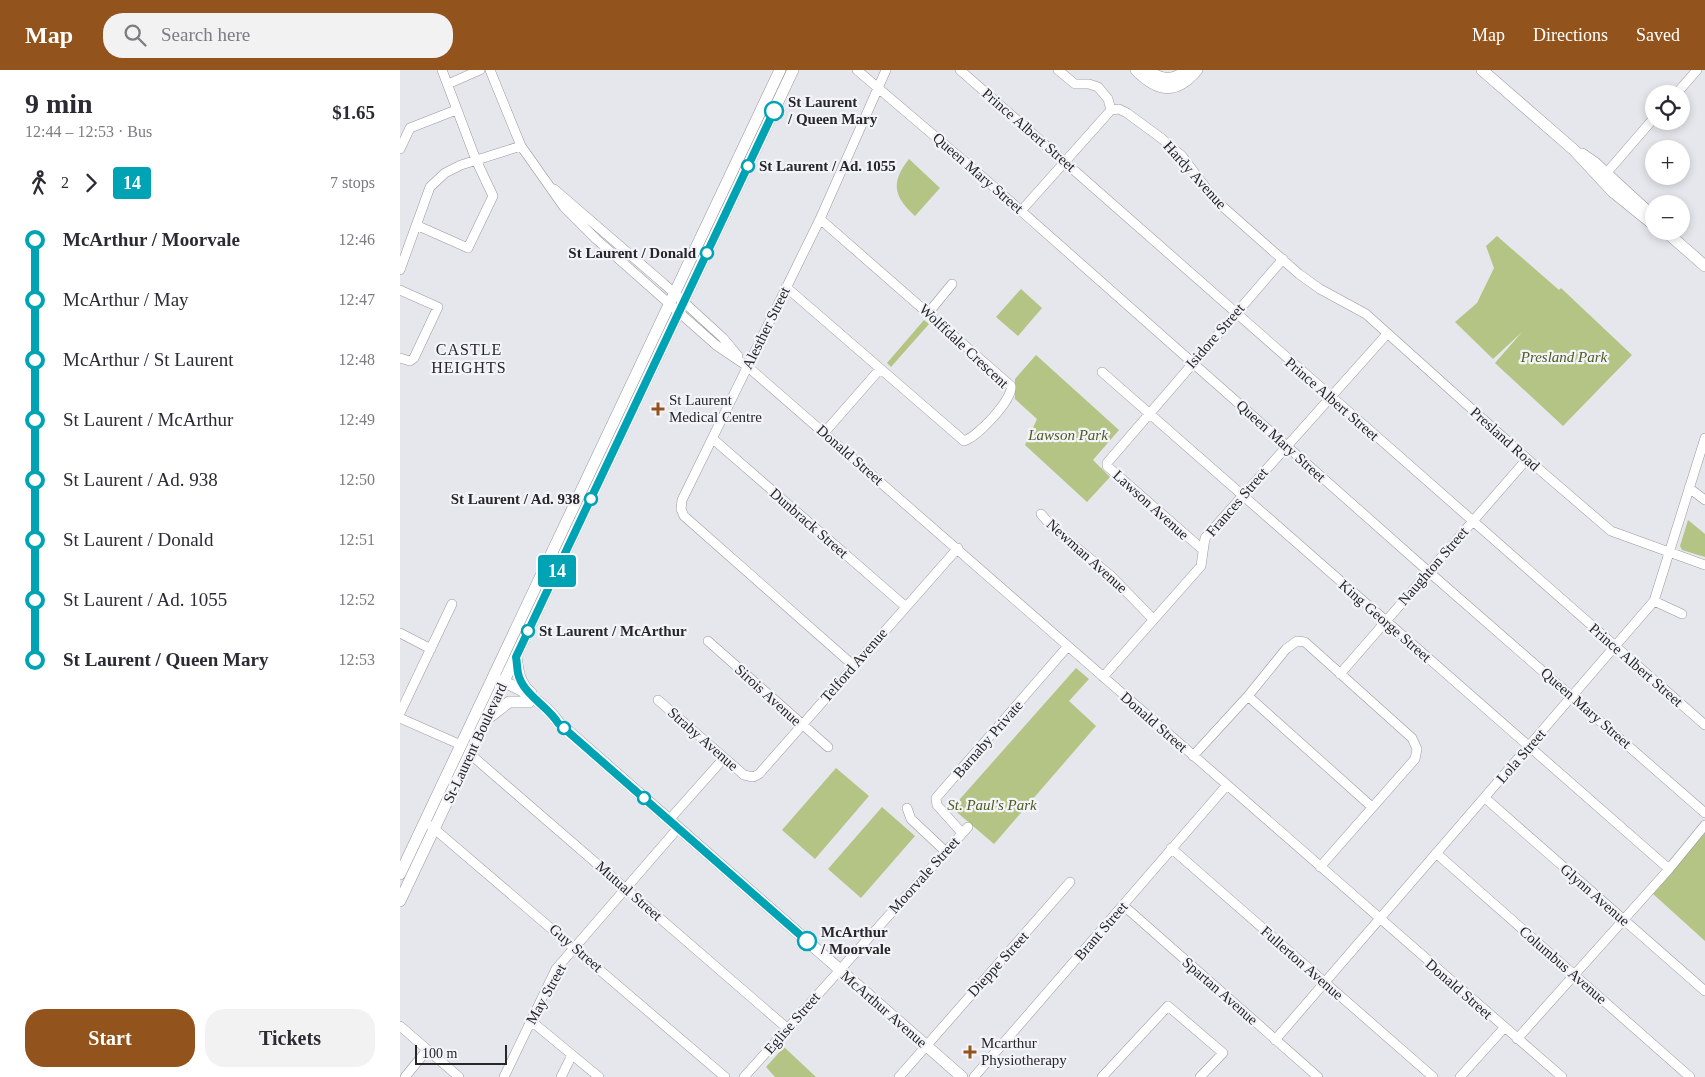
<!DOCTYPE html>
<meta charset="utf-8">
<style>
:root{--surface:#fff;--page:#f2f2f3;--text:#2b2b33;--muted:#7c7c81;--accent:#93531c}
body{margin:0;font-family:Georgia,serif;background:var(--page);color:var(--text);height:100vh;display:flex;flex-direction:column;font-size:19px;white-space:nowrap}
*{box-sizing:border-box;margin:0}
p{font-size:16px;color:var(--muted)}
.icon{flex:none;width:28px;height:28px;fill:none;stroke:currentColor;stroke-width:2;stroke-linecap:round;stroke-linejoin:round}
.map{position:relative;flex:1;overflow:hidden}
.drawer{display:flex;flex-direction:column;background:var(--surface);width:400px}
.drawer>*{flex:none}
.badge{padding:0 10px;border-radius:4px;font-size:18px;line-height:32px}
.controls{position:absolute;left:1245px;top:15px;display:grid;gap:10px}
.controls a{display:grid;place-items:center;width:45px;height:45px;border-radius:50%;background:var(--surface);box-shadow:0 2px 8px #0003;font-size:25px}
.scale{position:absolute;left:15px;bottom:12px;width:92px;box-sizing:border-box;padding-left:5px;border:2px solid #272729;border-top:0;font-size:14px;line-height:18px;white-space:nowrap;color:#272729;-webkit-text-stroke:4px #f3f4f9;paint-order:stroke}
.map>.badge{position:absolute;translate:-50% -50%;box-shadow:0 0 0 2px #fff}
.legs{display:flex;align-items:center;gap:8px;height:55px;padding:0 25px;font-size:16px}
.legs p{margin-inline-start:auto}
.headline{display:flex;align-items:center;justify-content:space-between;height:85px;padding:0 25px}
h1{font-size:28px;font-weight:700;line-height:38px}
.cta{display:flex;gap:10px;margin-top:auto;padding:10px 25px}
.cta a{flex:1;height:58px;border-radius:20px;background:var(--accent);color:#fff;font-size:20px;font-weight:700;line-height:58px;text-align:center}
.cta a+a{background:var(--page);color:var(--text)}
ul{padding:0 25px;list-style:none}
li{display:flex;align-items:center;gap:18px;height:60px;font-size:19px}
li i{display:grid;place-items:center;width:8px;height:100%;margin:0 6px;background:currentColor}
li i::after{content:'';width:12px;height:12px;margin:-6px;border:4px solid;border-radius:50%;background:var(--surface)}
li p{margin-inline-start:auto}
li:first-child i{background:linear-gradient(#0000 50%,currentColor 0)}
li:last-child i{background:linear-gradient(currentColor 50%,#0000 0)}
header{display:flex;align-items:center;gap:30px;box-sizing:border-box;height:70px;padding:0 25px;background:var(--accent);color:#fff}
header strong{font-size:24px}
nav{display:flex;gap:28px;margin-inline-start:auto;font-size:18px}
.search{width:350px;height:45px;background:var(--page);display:flex;align-items:center;gap:12px;box-sizing:border-box;padding:0 18px;border-radius:20px;color:var(--muted);font-size:19px}
main{display:flex;flex:1;min-height:0}
.map>svg:first-child{display:block}
</style>
<header>
<strong>Map</strong>
<div class="search"><svg class="icon" aria-label="search" viewBox="0 0 24 24"><circle cx="10" cy="10" r="6"/><path d="M15 15l6 6"/></svg>Search here</div>
<nav><a>Map</a><a>Directions</a><a>Saved</a></nav>
</header>
<main>
<section class="drawer">
<div class="headline"><div><h1>9 min</h1><p>12:44 – 12:53 · Bus</p></div><b>$1.65</b></div>
<div class="legs"><svg class="icon" aria-label="walk" viewBox="0 0 24 24"><circle cx="13" cy="4" r="2"/><path d="M13 8l-2 6 4 7M11 14l-3 7M7 12l3-4h3l4 4"/></svg>2<svg class="icon" aria-label="forward" viewBox="0 0 24 24"><path d="M9 5l7 7-7 7"/></svg><b class="badge" style="background:#00a3b4;color:#fff">14</b><p>7 stops</p></div>
<ul>
<li><i style="color:#00a3b4"></i><b>McArthur / Moorvale</b><p>12:46</p></li>
<li><i style="color:#00a3b4"></i><span>McArthur / May</span><p>12:47</p></li>
<li><i style="color:#00a3b4"></i><span>McArthur / St Laurent</span><p>12:48</p></li>
<li><i style="color:#00a3b4"></i><span>St Laurent / McArthur</span><p>12:49</p></li>
<li><i style="color:#00a3b4"></i><span>St Laurent / Ad. 938</span><p>12:50</p></li>
<li><i style="color:#00a3b4"></i><span>St Laurent / Donald</span><p>12:51</p></li>
<li><i style="color:#00a3b4"></i><span>St Laurent / Ad. 1055</span><p>12:52</p></li>
<li><i style="color:#00a3b4"></i><b>St Laurent / Queen Mary</b><p>12:53</p></li>
</ul>
<div class="cta"><a>Start</a><a>Tickets</a></div>
</section>
<div class="map">
<svg width="1305" height="1007" viewBox="0 0 1305 1007">
<rect width="100%" height="100%" fill="#e6e7ec"/>
<!-- green -->
<path fill="#b3c484" d="M509,89L540,118L515,146C494,127 490,113 509,89Z
M1097,166L1159,220L1161,218L1232,285L1163,356L1095,293L1122,262L1093,289L1055,252L1077,233L1094,198L1086,176Z
M621,219L642,238L618,266L596,247Z
M524,250L529,254L491,297L487,293Z
M636,285L719,360L693,390L710,407L687,432L625,375L637,349L615,329V309Z
M1288,450L1305,464V487L1282,480L1280,476Z
M676,598L689,609L669,631L696,656L594,774L552,738Z
M436,698L469,726L415,789L382,760Z
M482,737L515,766L461,828L428,799Z
M1305,763V871L1252,823Z
M384,977L416,1007H375L366,997Z"/>
<g fill="none" stroke-linecap="round" stroke-linejoin="round">
<defs>
<path id="minor" d="M90,0L121,76L164,137L196,169L316,275L347,296L1162,1007
M457,0L585,109L1029,502L1305,743
M560,0L1305,655
M658,0L675,14H689L698,17L708,29L711,40
M48,14L80,0
M1276,24L1297,0
M711,40L719,39L727,43L761,68L782,86L814,129L899,204L920,219L966,244L1133,394L1211,461L1305,495
M0,79L10,58L56,40
M1203,107L1254,48
M154,119L263,213L323,268L338,286
M621,141L711,40
M16,155L68,178L93,126L76,90L42,0
M0,200L30,117L45,103L61,95L121,76
M386,217L564,371C577,367 613,330 611,316L420,149
M0,220L38,237L14,288L10,291L0,288
M529,242L552,214
M702,302L1269,799
M424,363L480,299
M313,369L506,537
M1289,418L1305,430
M641,444L653,458L710,505L753,549
M802,479L707,396V393L883,189
M1254,531L1282,544
M0,563L31,579
M308,571L428,677
M454,596L284,446L281,439L282,430L420,149L486,0
M940,604L1127,389
M703,607L801,496L805,468L987,264
M848,626L972,737
M258,630L344,705L353,707L359,704L558,478
M0,643L52,534
M0,648L61,675
M70,684L388,959
M793,686L848,626L886,579L897,571L905,572L1012,668L1017,679L1015,689L920,797
M1085,728L1305,921
M507,738L511,749L545,781
M269,750L324,688
M31,756L325,1007
M562,763L537,735L536,728L668,576
M771,778L1033,1007
M1036,783L1290,1007
M723,835L918,1007
M130,950L199,1007
M0,956L59,1007
M1117,969L1269,799L1305,755
M875,970L1254,531L1305,368
M5,1007L27,980
M104,1007L156,899L278,758
M161,1007L172,985
M344,1007L568,757
M499,1007L670,812
M574,1007L827,715
M702,1007L768,936L823,983L800,1007
M1060,1007L1104,958"/>
<path id="major" d="M736,0C758,22 776,25 797,0
M748,0C761,11 774,12 786,0
M1082,0L1174,80L1212,121L1254,155
M1182,84L1195,93L1245,139
M1265,161L1305,196
M116,587C118,601 119,613 131,623
M97,610C119,616 146,634 159,653L562,1007
M91,646L109,632H129
M0,804L380,0
M0,831L393,0"/>
</defs>
<!-- minor casing -->
<use href="#minor" stroke="#99999e" stroke-width="10"/>
<!-- major casing -->
<use href="#major" stroke="#99999e" stroke-width="12"/>
<!-- minor -->
<use href="#minor" stroke="#fff" stroke-width="9"/>
<!-- major -->
<use href="#major" stroke="#fff" stroke-width="11"/>
</g>
<g fill="none" stroke-linecap="round" stroke-linejoin="round">
<defs>
<path id="line-1" d="M374,41L116,587C117,592 117,598 118,603C122,624 148,636 158,653L407,871"/>
</defs>
<!-- line-1 casing -->
<use href="#line-1" stroke="#fff" stroke-width="11"/>
<!-- line-1 -->
<use href="#line-1" stroke="#00a3b4" stroke-width="8"/>
</g>
<!-- markers -->
<g fill="#fff" stroke="#00a3b4" stroke-width="2.5">
<circle cx="374" cy="41" r="9"/>
<circle cx="348" cy="96" r="6"/>
<circle cx="307" cy="183" r="6"/>
<circle cx="191" cy="429" r="6"/>
<circle cx="128" cy="561" r="6"/>
<circle cx="164" cy="658" r="6"/>
<circle cx="244" cy="728" r="6"/>
<circle cx="407" cy="871" r="9"/>
</g>
<g fill="#93531c" stroke="#f3f4f9" stroke-width="2">
<path d="M255.5 331.5h5v5h5v5h-5v5h-5v-5h-5v-5h5z"/>
<path d="M567.5 974.5h5v5h5v5h-5v5h-5v-5h-5v-5h5z"/>
</g>
<g text-anchor="middle" stroke-width="4.5" stroke-linejoin="round" paint-order="stroke">
<!-- stop labels -->
<g font-size="15" font-weight="bold" fill="#272729" stroke="#f3f4f9" text-anchor="start">
<text x="388" y="37">St Laurent<tspan x="388" dy="17">/ Queen Mary</tspan></text>
<text x="359" y="101">St Laurent / Ad. 1055</text>
<text x="296" y="188" text-anchor="end">St Laurent / Donald</text>
<text x="180" y="434" text-anchor="end">St Laurent / Ad. 938</text>
<text x="139" y="566">St Laurent / McArthur</text>
<text x="421" y="867">McArthur<tspan x="421" dy="17">/ Moorvale</tspan></text>
</g>
<!-- street labels -->
<g font-size="15" fill="#272729" stroke="#f3f4f9">
<text transform="translate(629 60) rotate(41)" y="5">Prince Albert Street</text>
<text transform="translate(578 103) rotate(41)" y="5">Queen Mary Street</text>
<text transform="translate(795 105) rotate(48)" y="5">Hardy Avenue</text>
<text transform="translate(366 258) rotate(-64)" y="5">Alesther Street</text>
<text transform="translate(815 266) rotate(-49)" y="5">Isidore Street</text>
<text transform="translate(564 276) rotate(43)" y="5">Wolffdale Crescent</text>
<text transform="translate(932 329) rotate(41)" y="5">Prince Albert Street</text>
<text transform="translate(1105 369) rotate(42)" y="5">Presland Road</text>
<text transform="translate(881 371) rotate(42)" y="5">Queen Mary Street</text>
<text transform="translate(450 385) rotate(41)" y="5">Donald Street</text>
<text transform="translate(837 432) rotate(-49)" y="5">Frances Street</text>
<text transform="translate(751 435) rotate(42)" y="5">Lawson Avenue</text>
<text transform="translate(409 453) rotate(41)" y="5">Dunbrack Street</text>
<text transform="translate(687 486) rotate(42)" y="5">Newman Avenue</text>
<text transform="translate(1033 496) rotate(-49)" y="5">Naughton Street</text>
<text transform="translate(985 551) rotate(41)" y="5">King George Street</text>
<text transform="translate(454 595) rotate(-49)" y="5">Telford Avenue</text>
<text transform="translate(1236 595) rotate(41)" y="5">Prince Albert Street</text>
<text transform="translate(368 625) rotate(42)" y="5">Sirois Avenue</text>
<text transform="translate(1186 638) rotate(41)" y="5">Queen Mary Street</text>
<text transform="translate(754 652) rotate(41)" y="5">Donald Street</text>
<text transform="translate(303 669) rotate(41)" y="5">Straby Avenue</text>
<text transform="translate(588 669) rotate(-49)" y="5">Barnaby Private</text>
<text transform="translate(75 673) rotate(-65)" y="5">St-Laurent Boulevard</text>
<text transform="translate(1121 686) rotate(-49)" y="5">Lola Street</text>
<text transform="translate(524 805) rotate(-48)" y="5">Moorvale Street</text>
<text transform="translate(229 821) rotate(41)" y="5">Mutual Street</text>
<text transform="translate(1195 825) rotate(41)" y="5">Glynn Avenue</text>
<text transform="translate(701 861) rotate(-49)" y="5">Brant Street</text>
<text transform="translate(176 878) rotate(41)" y="5">Guy Street</text>
<text transform="translate(902 893) rotate(41)" y="5">Fullerton Avenue</text>
<text transform="translate(598 894) rotate(-48)" y="5">Dieppe Street</text>
<text transform="translate(1163 895) rotate(41)" y="5">Columbus Avenue</text>
<text transform="translate(1059 919) rotate(41)" y="5">Donald Street</text>
<text transform="translate(820 921) rotate(41)" y="5">Spartan Avenue</text>
<text transform="translate(146 924) rotate(-61)" y="5">May Street</text>
<text transform="translate(484 939) rotate(41)" y="5">McArthur Avenue</text>
<text transform="translate(392 953) rotate(-49)" y="5">Eglise Street</text>
</g>
<!-- park labels -->
<g font-size="15" font-style="italic" fill="#4e5b20" stroke="#f3f4f9">
<text x="1164" y="292">Presland Park</text>
<text x="668" y="370">Lawson Park</text>
<text x="592" y="740">St. Paul's Park</text>
</g>
<!-- poi labels -->
<g font-size="15" fill="#272729" stroke="#f3f4f9" text-anchor="start">
<text x="269" y="335">St Laurent<tspan x="269" dy="17">Medical Centre</tspan></text>
<text x="581" y="978">Mcarthur<tspan x="581" dy="17">Physiotherapy</tspan></text>
</g>
<!-- neighbourhood labels -->
<g font-size="16" letter-spacing="1" fill="#272729" stroke="#f3f4f9">
<text x="69" y="285">CASTLE<tspan x="69" dy="18">HEIGHTS</tspan></text>
</g>
</g>
</svg>
<div class="controls">
<a><svg class="icon" aria-label="locate" viewBox="0 0 24 24"><circle cx="12" cy="12" r="6"/><path d="M12 2v4M12 18v4M2 12h4M18 12h4"/></svg></a>
<a>+</a>
<a>−</a>
</div>
<div class="scale">100 m</div>
<b class="badge" style="left:157px;top:501px;background:#00a3b4;color:#fff">14</b>
</div>
</main>
